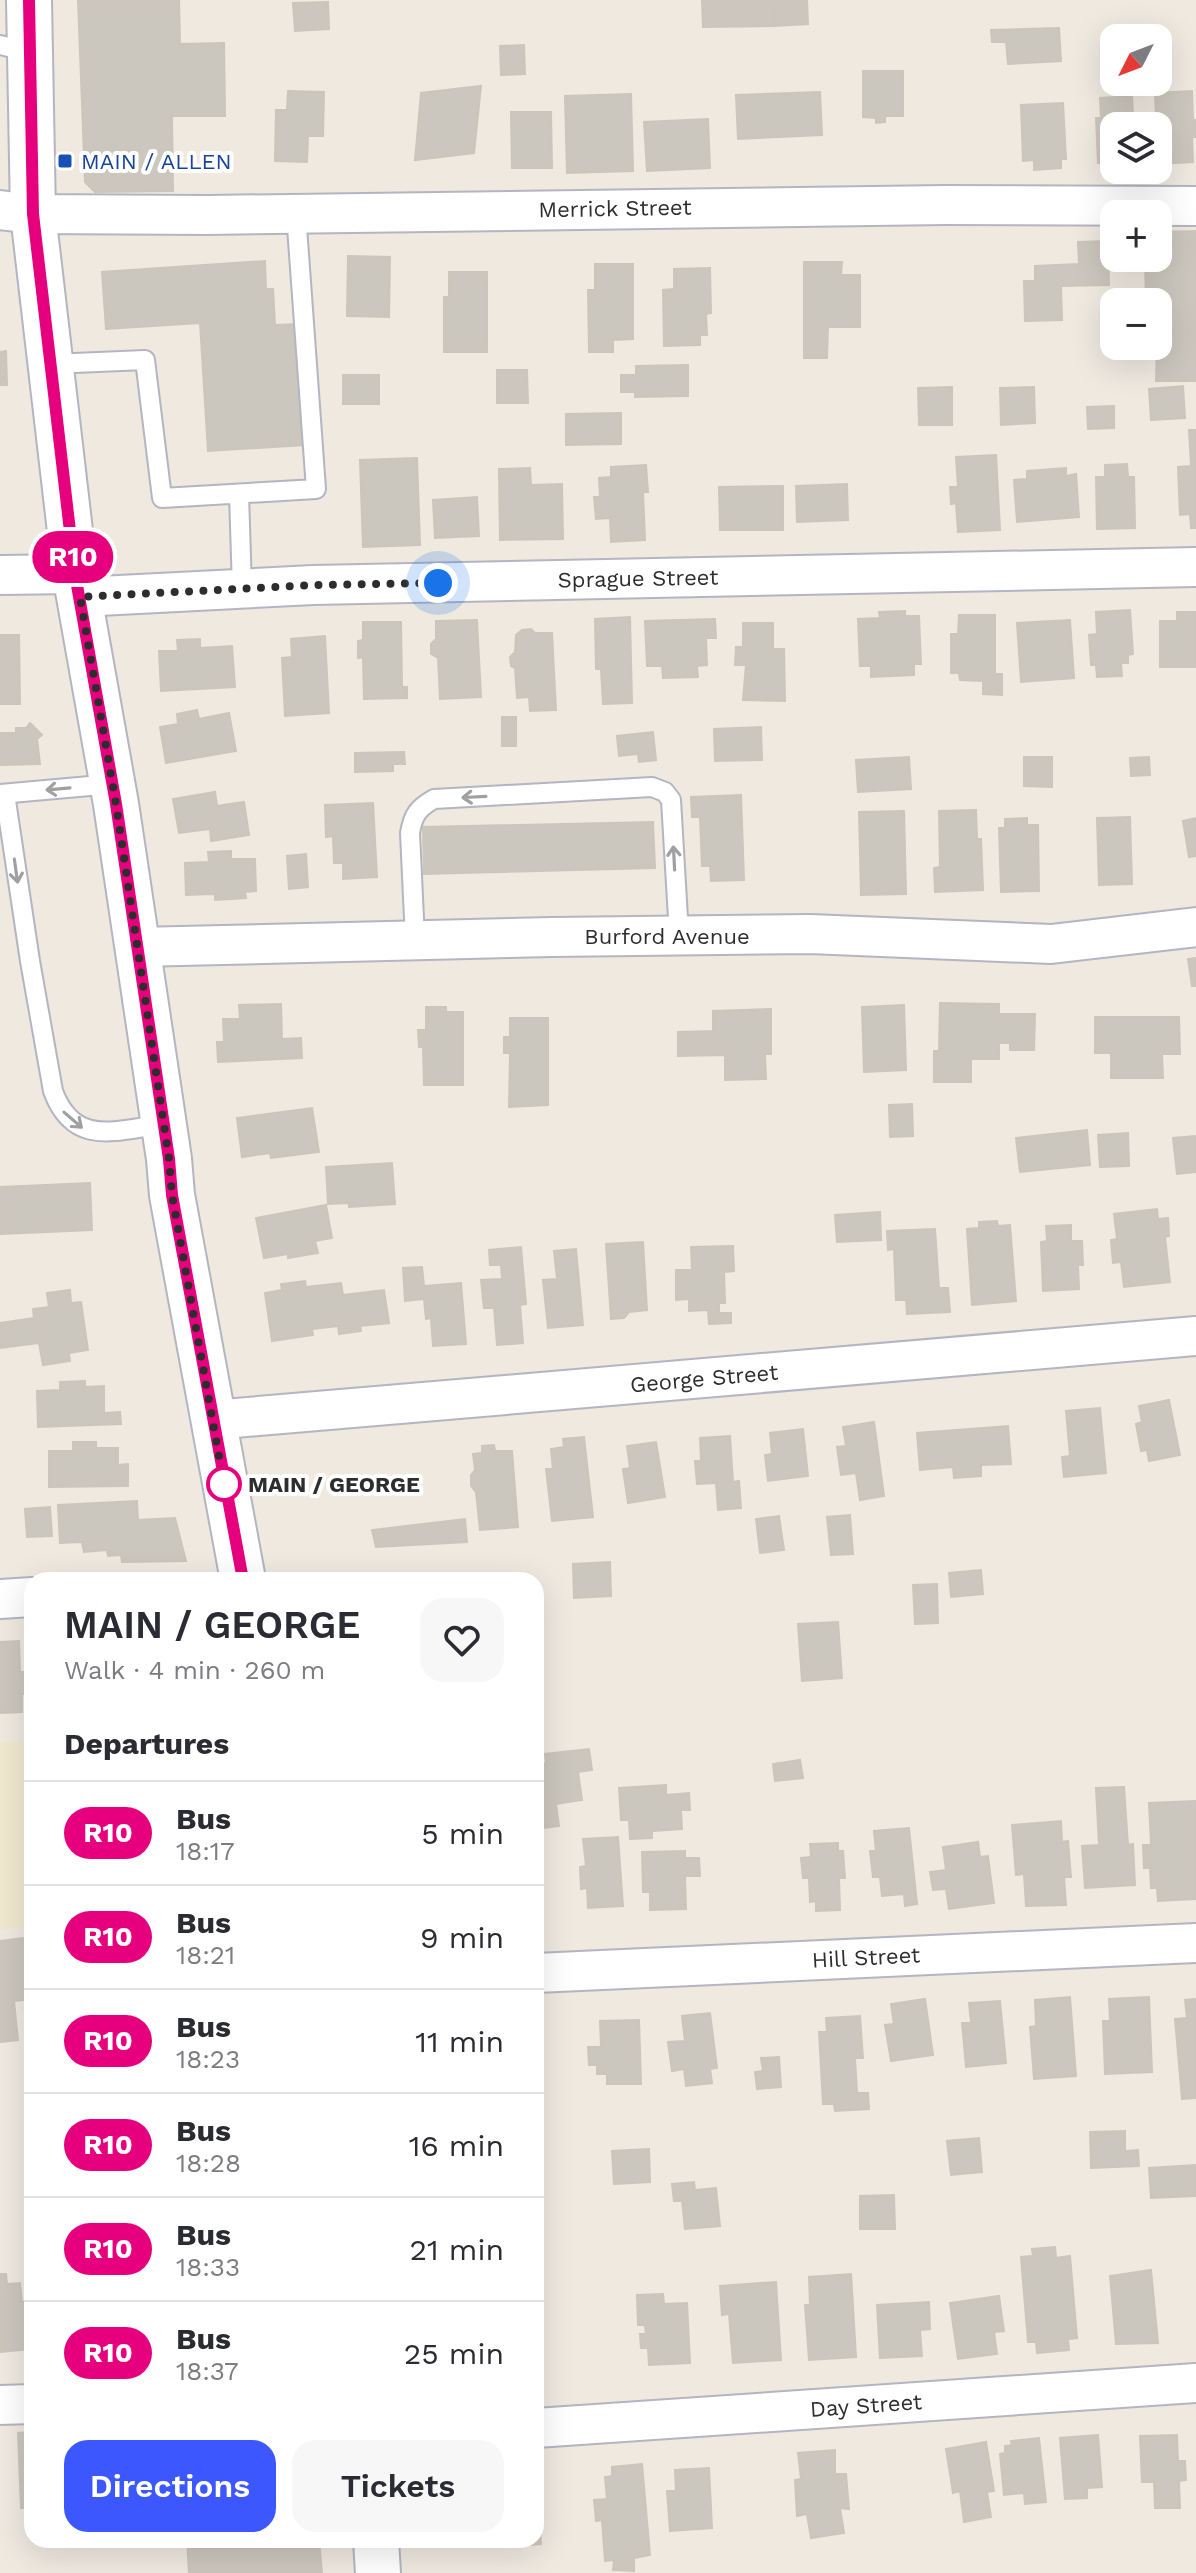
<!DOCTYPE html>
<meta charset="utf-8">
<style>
:root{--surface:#fff;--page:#f7f7f7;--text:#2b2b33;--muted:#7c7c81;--line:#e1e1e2;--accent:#3d57ff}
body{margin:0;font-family:"Work Sans",sans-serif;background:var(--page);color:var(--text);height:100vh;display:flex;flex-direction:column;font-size:30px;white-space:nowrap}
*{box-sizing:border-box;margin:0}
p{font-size:26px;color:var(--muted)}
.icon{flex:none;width:44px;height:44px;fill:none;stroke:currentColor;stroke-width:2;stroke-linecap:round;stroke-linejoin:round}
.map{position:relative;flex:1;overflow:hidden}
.panel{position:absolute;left:24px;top:1572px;width:520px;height:976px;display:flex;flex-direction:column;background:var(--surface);border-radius:24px;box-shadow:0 8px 32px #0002}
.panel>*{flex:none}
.badge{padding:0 16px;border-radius:26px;font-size:28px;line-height:52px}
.needle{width:52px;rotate:228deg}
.tools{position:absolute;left:1100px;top:24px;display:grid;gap:16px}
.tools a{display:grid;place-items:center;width:72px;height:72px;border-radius:16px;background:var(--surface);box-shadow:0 8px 32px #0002;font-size:40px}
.you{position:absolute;width:40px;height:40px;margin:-20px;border:6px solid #fff;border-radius:50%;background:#1a73e8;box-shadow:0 0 0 12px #1a73e833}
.map>.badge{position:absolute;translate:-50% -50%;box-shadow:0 0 0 4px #fff}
h2{padding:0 40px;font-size:30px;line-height:72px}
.round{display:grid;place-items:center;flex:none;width:84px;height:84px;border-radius:24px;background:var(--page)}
.overview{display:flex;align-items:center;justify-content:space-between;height:136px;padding:0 40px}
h1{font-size:38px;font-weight:600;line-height:60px}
.action{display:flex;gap:16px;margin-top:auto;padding:16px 40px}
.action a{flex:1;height:92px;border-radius:24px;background:var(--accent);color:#fff;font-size:32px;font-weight:600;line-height:92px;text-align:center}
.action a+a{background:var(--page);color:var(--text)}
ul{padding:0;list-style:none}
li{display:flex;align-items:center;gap:24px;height:104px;padding:0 40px;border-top:2px solid var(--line)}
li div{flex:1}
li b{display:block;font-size:30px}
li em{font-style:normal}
li .badge{min-width:88px;font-weight:700;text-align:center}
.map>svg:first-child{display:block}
</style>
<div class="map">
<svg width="1196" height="2573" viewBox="0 0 1196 2573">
<rect width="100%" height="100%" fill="#efe9e0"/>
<!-- education -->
<path fill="#f1e8cf" d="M0,1742H32V1925L0,1930Z"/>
<!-- building -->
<path fill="#cbc7be" stroke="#cbc6b9" stroke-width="2" d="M78,0H179L180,44L224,43L225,116H172L173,191L95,192L85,182Z
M702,0H774L775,26L703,27Z
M774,0H807L808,24L775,26Z
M328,2L329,29L295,31L293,3Z
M1059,28L1061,61L1008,64L1006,42H992L991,30Z
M1124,28L1145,29V38H1124Z
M524,45L525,74L501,75L500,46Z
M863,71H903V116H885V122L876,123V118L863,117Z
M481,86L474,153L415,160L421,93Z
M288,91L324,92L323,136H308L307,162L275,161L276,110H287Z
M1192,91L1193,120H1196V137H1192L1193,162L1158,164L1155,93Z
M820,92L822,135L738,139L736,95Z
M631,94L633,171L567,173L565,96Z
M1132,96L1133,116H1140L1141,126H1114V162L1098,163L1096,118H1101L1100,98Z
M1063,103L1066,159H1061V168L1034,170V160L1023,161L1021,105Z
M511,112H551L552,168H512Z
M708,119L710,168L647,171L644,122Z
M1196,231V381H1156L1158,302H1146L1145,258H1158V232Z
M1108,241L1109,285L1061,286L1062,320L1025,321L1024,281H1035V266L1079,264L1078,242Z
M348,256L390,257L389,317L347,316Z
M265,261L266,289H273L275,325L297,324L305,445L208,451L200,323L106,329L102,272Z
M804,262H842L841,275H860V327H828L827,358H804Z
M595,264H633V339L613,340V352H589L588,290H595Z
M710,268L711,313L706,314L707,335H700V345L664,346L663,290L674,289V269Z
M449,272H487V352H444V297H449Z
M6,351L7,385H0V352Z
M688,365V396L635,397V392H621V375H636V366Z
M497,370H527L528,403H497Z
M343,375H379V404H343Z
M1183,386L1185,418L1151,420L1149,389Z
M952,387V425H919L918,388Z
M1034,387L1035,423L1001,425L1000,388Z
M1114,406V428L1088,429L1087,407Z
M621,413V444L566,445V414Z
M1189,430H1196V528H1191L1190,514L1180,515L1178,467L1191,466Z
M996,455L1000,530L958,532L956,503L951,504L950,487H958L956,457Z
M417,458L420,545L363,547L360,460Z
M1127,464L1128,477H1134L1135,528L1097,529L1096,477H1105V465Z
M646,465L648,492H643L645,540L611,542L610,518L596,519L594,497H600L599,478L611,477V467Z
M530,468L531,485L562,484L563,539L500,540L499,469Z
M1066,468V476L1076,474L1079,517L1017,522L1014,480L1027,479V471Z
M847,484L848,520L797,522L796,486Z
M783,486V530H720L719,487Z
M477,497L479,536L435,538L433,500Z
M1130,610L1133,654L1128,655V663H1121L1122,676L1097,677L1096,665H1091L1089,635L1097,634L1096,612Z
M905,611V616H919L921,664H914V675L871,677V666H860L858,619L880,618L879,612Z
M1177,612H1196V667H1160V621H1177Z
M959,615H995V674H1002V695L983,694V681L960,680L959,673H951V634H958Z
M630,617L632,703L603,704L601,669H596L595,619Z
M715,619L716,638H706L707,665L697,666L698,677L663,678L662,666H647L645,621Z
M477,620L481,697L440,699L438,658L431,654V644L436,639V621Z
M1070,620L1074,678L1021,682L1017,623Z
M363,622H401L402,687H407V698L364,699L363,657L358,658V641L363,640Z
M743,623H773V649H784L785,701L743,700L746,665H735L736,647H743Z
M531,629L535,633H552L556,710L530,711L529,697L517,698L515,668L511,666L510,657L515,652L516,635L522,630Z
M0,635H19L20,704H0Z
M325,636L329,713L285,716L282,658L292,657L291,639Z
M200,639V648L232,646L235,687L161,691L159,651H178L177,640Z
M197,710L199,719L229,713L236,751L166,763L160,727L178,724L177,714Z
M502,717H516V746H502Z
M30,723L42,735L37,739L40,764L0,765V733H16V728H26Z
M761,727L762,760L715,761L714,729Z
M653,732L656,760L639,762L638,754L619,756L617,736Z
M404,752L405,764H393V771L355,772V753Z
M909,757L911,789L858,792L856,760Z
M1024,757H1052V787L1024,786Z
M1149,757L1150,775L1131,776L1130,758Z
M215,792L217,806L244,802L249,835L211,841L210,829L179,833L173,799Z
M741,795L744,880L711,881L710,866H702L700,817H692L691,797Z
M373,803L377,877L343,879V863H334L333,836L326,837L325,805Z
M976,810L977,839H981L983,890L935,892L934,868L940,867L939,811Z
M904,811L906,894L861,895L859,812Z
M1130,817L1132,884L1099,885L1097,818Z
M1027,818V825H1038L1039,891L1001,892L999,828H1005V819Z
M1196,818V856L1189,857L1183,821Z
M653,822L655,868L424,874L423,827Z
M231,851V859H255L256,891L245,892L246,898L215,900V894L186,895L185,863L209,862L208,852Z
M306,854L308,887L289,889L287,856Z
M1196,958V986H1192L1188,959Z
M940,1003L999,1004V1014H1035L1034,1050H1010V1043H999V1059H971V1082H934V1051H939Z
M281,1004L282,1039L301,1038L302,1058L218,1062L217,1042H224L223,1019H240L239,1005Z
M904,1005L906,1070L864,1072L862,1007Z
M426,1007H446V1012H463V1085H424L423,1047H419L418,1030H426Z
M771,1009V1054H765L766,1079L725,1080V1055L678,1056V1032L713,1031V1011Z
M1095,1017H1179L1180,1054H1162L1163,1078H1111V1053H1095Z
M510,1018H548V1105L509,1107L510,1053H504V1037H510Z
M912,1104L913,1136L890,1137L889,1105Z
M312,1108L319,1152L271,1158L270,1153L242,1157L237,1118Z
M1087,1130L1090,1165L1020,1172L1016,1138Z
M1128,1133L1129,1166L1100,1167L1098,1135Z
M1196,1136V1172L1177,1174L1173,1138Z
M392,1163L395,1204L349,1207V1203L328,1204L326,1167Z
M90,1183L92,1230L0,1234V1187Z
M326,1205L332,1238L315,1241L318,1253L288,1258V1254L264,1258L256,1218Z
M1157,1209L1158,1219L1168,1218L1169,1236L1165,1237L1170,1282L1124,1287L1121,1262L1113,1263L1111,1240L1117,1239L1114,1214Z
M880,1212L881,1240L837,1242L835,1215Z
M997,1221L998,1226L1010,1225L1016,1301L972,1305L967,1229L979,1228V1222Z
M1071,1225V1241H1082L1083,1265H1078L1079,1289L1043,1291L1041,1242L1047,1241L1046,1226Z
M935,1229L939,1288H948L950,1312L907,1314L906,1300H896L894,1249L888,1250L887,1231Z
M643,1242L647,1310L629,1312L624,1318L611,1319L606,1244Z
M733,1246L734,1271L724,1272L725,1303H719V1313H731V1323L709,1324L708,1310L689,1311V1299L676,1300V1270H692L691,1247Z
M521,1247L526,1304L520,1305L523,1343L497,1345L494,1308H484L481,1280L502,1279L501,1265H490L489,1250Z
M576,1249L583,1325L548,1328L543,1280L557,1279L554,1251Z
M422,1267L424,1286L461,1283L466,1344L433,1346L431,1318L426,1319L424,1299L405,1301L403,1268Z
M305,1281L306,1287L341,1283L343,1295L384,1290L389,1323L360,1326L361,1331L339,1334L338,1326L312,1329L313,1335L272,1341L265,1293L282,1290L281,1284Z
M70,1290L71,1303L81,1302L88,1350L69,1353L70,1361L43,1365L39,1343L0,1348V1323L34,1318L33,1309L49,1307L47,1293Z
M85,1381V1387L104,1386V1413L120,1412L121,1424L38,1427L37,1391L60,1390V1382Z
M1169,1400L1180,1455L1149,1461L1147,1450L1141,1451L1136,1424L1142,1422L1139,1406Z
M1100,1408L1106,1473L1064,1477L1062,1457L1070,1456L1066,1411Z
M874,1422L884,1496L860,1500L856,1473L841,1475L837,1447L846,1446L843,1427Z
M1008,1426L1011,1464L981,1465V1476L954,1478L953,1467L920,1470L917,1433Z
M803,1429L808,1476L768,1481L765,1455L772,1454L770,1433Z
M730,1436L733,1482L739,1481L741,1508L718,1510L716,1483L697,1484L695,1461H701L700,1438Z
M584,1437L593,1517L552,1521L546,1469H553L551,1449L564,1447L563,1439Z
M73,1442H96V1448H118V1465L128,1464V1486L49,1487V1451H73Z
M656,1442L665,1497L628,1503L623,1469L630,1468L627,1446Z
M494,1445L495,1451H512L518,1527L480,1530L476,1492L471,1486V1475L475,1470L473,1454L482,1453V1446Z
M137,1501L138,1520L175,1518L186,1561L122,1562L121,1555L108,1556L107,1550L84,1552L82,1542L60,1543L58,1505Z
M50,1507L52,1536L27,1537L25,1509Z
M850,1515L853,1554L831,1555L827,1517Z
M779,1516L784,1550L760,1553L756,1519Z
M465,1519L467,1542L376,1547L372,1530Z
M610,1562L611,1596L574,1598L573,1564Z
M981,1570L983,1594L951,1597L949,1573Z
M937,1584L938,1623L915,1624L913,1585Z
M838,1622L842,1678L802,1681L798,1624Z
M19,1641L20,1672H26L27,1694H22V1712L0,1713V1642Z
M589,1749L592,1770L578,1772L582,1800L556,1804L559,1826L536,1829V1765L546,1763L545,1754Z
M800,1760L803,1778L775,1781L773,1764Z
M666,1785V1795L689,1793L690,1810H681L682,1829L652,1831V1838L630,1839L629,1820H621L619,1788Z
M1124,1787L1128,1845L1133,1844L1135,1885L1085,1888L1082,1846L1099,1845L1096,1788Z
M1196,1801V1899L1158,1901L1157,1888H1151L1150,1868H1144L1143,1845H1151L1149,1803Z
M1061,1821L1062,1842L1068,1841L1071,1877H1064L1066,1905L1026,1906L1024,1874L1016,1875L1012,1825Z
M909,1828L917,1904L905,1906L904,1894L882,1896L880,1877H873L870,1851H876L874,1831Z
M618,1837L623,1906L588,1908L587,1888L581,1889L580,1867L586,1866L583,1839Z
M978,1842L980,1857L988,1856L994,1903L949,1909L946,1889L933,1890L930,1872L946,1870L943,1847Z
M838,1843V1851H843L845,1878H839L840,1910L816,1911V1901L810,1902L809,1878H803L801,1858L811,1857L810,1844Z
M685,1851V1858H699L700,1876H685L686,1909L650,1910V1892H643L642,1852Z
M32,1937V1999L14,2001L18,2040L0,2042V1941Z
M1070,1997L1076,2076L1034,2079L1030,2027L1036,2026L1035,2000Z
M1149,1997L1152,2072L1105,2074L1103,2021H1110L1109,1999Z
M925,1999L933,2055L891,2061L885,2025L894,2024L891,2004Z
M1196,1999V2098L1182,2099L1175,2019L1187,2018L1185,2000Z
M1000,2001L1006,2063L966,2067L962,2023H971L969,2003Z
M710,2013L717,2068L710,2069L712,2083L686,2086L684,2069L672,2071L668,2042L685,2041L682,2016Z
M860,2016L863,2058H855L857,2093H868L869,2109L835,2111L834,2104H823L819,2032H827L826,2018Z
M639,2020L641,2084H607V2074H597V2065H589L588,2047H601L600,2021Z
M779,2057L781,2087L757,2089L755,2072L763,2071L761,2058Z
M1125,2131V2151L1138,2150L1139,2166L1091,2168L1090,2132Z
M979,2138L982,2172L951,2175L947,2141Z
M649,2149L650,2182L614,2184L612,2151Z
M1196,2165V2196L1151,2198L1149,2168Z
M694,2182L695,2190L716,2188L720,2226L685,2229L682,2201H674L672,2184Z
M894,2195L895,2229H860V2196Z
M1055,2247L1056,2258L1070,2256L1077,2338L1068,2339L1069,2350L1037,2353L1036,2342H1028L1021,2257L1033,2256L1032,2249Z
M1151,2270L1158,2343L1116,2344L1110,2276Z
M0,2274H6L7,2284L20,2283L22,2302L32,2301L31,2349L1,2352Z
M851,2274L856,2357L809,2360L805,2305H810L809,2277Z
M776,2282L781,2360L733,2363L729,2314L722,2315L720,2286Z
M663,2294L664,2304L687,2303L690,2363L649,2365L648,2348H641L640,2334H646L645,2325H638L637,2295Z
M999,2296L1004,2331L994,2332L997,2354L958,2359L950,2303Z
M929,2302L930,2329L920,2330L922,2356L880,2358L877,2305Z
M32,2432V2508H21L18,2433Z
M1098,2435L1102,2487L1087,2488V2498L1065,2499L1060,2438Z
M1177,2435L1178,2461H1185L1186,2480L1179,2481L1180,2508H1155L1154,2482H1142L1140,2436Z
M1039,2438L1046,2502L1025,2504L1024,2493L1004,2495L1000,2454L1005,2453V2446L1012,2445L1011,2441Z
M986,2442L994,2491L987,2492L991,2517L964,2522L960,2491L953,2493L946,2449Z
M835,2450V2474H846L849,2509L840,2508L844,2533L811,2538L807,2514L797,2516L795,2480L801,2479L798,2453Z
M642,2464L650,2555L634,2558V2571L613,2570L614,2560L605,2561L602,2520L596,2521L594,2500L607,2499L605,2477L612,2476V2467Z
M709,2468L712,2528L670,2531L667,2491H676L675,2470Z
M537,2483L541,2544L504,2547V2540H536Z
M187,2540H319L322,2573H189Z"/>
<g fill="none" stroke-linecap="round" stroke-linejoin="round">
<defs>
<path id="service" d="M0,45L30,52
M51,364L145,360L162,498L316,489L296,213
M239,494L242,589
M0,794L112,784
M5,794L30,961L53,1091C74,1148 116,1130 164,1124
M415,940L410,833C413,815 418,808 434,799L652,787L665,792L671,800L679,935"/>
<path id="minor" d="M0,210L33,214L208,215L945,205L1196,206
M0,575L75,574
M80,597L313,585L1196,567
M137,947L552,937L810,934L1051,944L1196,927
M212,1420L1196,1336
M0,1599L32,1597
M536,1973L1196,1943
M0,2405L32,2404
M536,2428L1196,2383"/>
<path id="tertiary" d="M29,0L33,214L75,574L116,804L169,1159L172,1195L243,1580
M376,2540L378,2573"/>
</defs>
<!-- service casing -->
<use href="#service" stroke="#b3b5c1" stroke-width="22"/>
<!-- minor casing -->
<use href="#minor" stroke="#b3b5c1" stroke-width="42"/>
<!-- tertiary casing -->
<use href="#tertiary" stroke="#b3b5c1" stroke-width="48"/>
<!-- service -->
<use href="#service" stroke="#fff" stroke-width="18"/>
<!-- minor -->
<use href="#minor" stroke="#fff" stroke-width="38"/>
<!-- tertiary -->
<use href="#tertiary" stroke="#fff" stroke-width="44"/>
</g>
<!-- one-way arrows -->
<defs><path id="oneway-shaft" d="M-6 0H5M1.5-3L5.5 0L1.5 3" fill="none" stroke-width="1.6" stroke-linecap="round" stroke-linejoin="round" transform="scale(2)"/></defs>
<g stroke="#a0a0a0">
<use href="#oneway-shaft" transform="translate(58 789) rotate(175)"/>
<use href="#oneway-shaft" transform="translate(474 797) rotate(177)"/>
<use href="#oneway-shaft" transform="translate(674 858) rotate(-93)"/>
<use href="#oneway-shaft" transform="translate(16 871) rotate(82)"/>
<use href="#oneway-shaft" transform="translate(73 1120) rotate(41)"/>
</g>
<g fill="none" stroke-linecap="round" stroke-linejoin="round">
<defs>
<path id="line" d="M29,0L33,214L75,574L116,804L169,1159L172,1195L243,1580"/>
</defs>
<!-- line casing -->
<use href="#line" stroke="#fff" stroke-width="18"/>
<!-- line -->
<use href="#line" stroke="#e6007e" stroke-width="12"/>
<!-- walk -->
<path stroke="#2d2d2d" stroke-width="8" stroke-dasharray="0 14.4" d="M224,1484L172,1195L169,1159L116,804L80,597L313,585L438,583"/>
</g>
<!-- markers -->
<rect fill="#1a4fb4" stroke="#fff" stroke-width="3" x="57" y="153" width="16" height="16" rx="4"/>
<circle fill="#fff" stroke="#e6007e" stroke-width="4" cx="224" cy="1484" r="16"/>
<g text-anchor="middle" stroke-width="8" stroke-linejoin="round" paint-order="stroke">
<!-- transit labels -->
<g font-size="22" fill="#164399" stroke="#fff" text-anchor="start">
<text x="81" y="169">MAIN / ALLEN</text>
</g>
<!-- street labels -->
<g font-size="22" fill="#2d2d2d" stroke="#fff">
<text transform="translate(615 208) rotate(-1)" y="8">Merrick Street</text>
<text transform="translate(638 578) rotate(-1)" y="8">Sprague Street</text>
<text x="667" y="944">Burford Avenue</text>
<text transform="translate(704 1378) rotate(-5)" y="8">George Street</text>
<text transform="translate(866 1957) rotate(-3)" y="8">Hill Street</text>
<text transform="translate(866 2405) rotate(-4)" y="8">Day Street</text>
</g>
<!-- stop labels -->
<g font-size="22" font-weight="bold" fill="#2d2d2d" stroke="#fff" text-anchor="start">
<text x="248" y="1492">MAIN / GEORGE</text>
</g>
</g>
</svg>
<div class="tools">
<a><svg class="needle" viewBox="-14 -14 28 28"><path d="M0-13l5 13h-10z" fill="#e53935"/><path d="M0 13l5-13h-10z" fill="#7c7c81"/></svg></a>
<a><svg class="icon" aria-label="layers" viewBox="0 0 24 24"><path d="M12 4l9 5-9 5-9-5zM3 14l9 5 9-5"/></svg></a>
<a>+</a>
<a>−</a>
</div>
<div class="you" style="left:438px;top:583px"></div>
<b class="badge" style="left:73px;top:557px;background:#e6007e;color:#fff">R10</b>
<section class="panel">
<div class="overview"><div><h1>MAIN / GEORGE</h1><p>Walk · 4 min · 260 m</p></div><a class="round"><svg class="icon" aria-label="heart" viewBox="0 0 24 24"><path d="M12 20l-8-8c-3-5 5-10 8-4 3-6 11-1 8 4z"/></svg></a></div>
<h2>Departures</h2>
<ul>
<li><span class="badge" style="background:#e6007e;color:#fff">R10</span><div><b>Bus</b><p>18:17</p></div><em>5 min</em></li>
<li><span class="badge" style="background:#e6007e;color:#fff">R10</span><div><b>Bus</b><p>18:21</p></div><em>9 min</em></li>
<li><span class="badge" style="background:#e6007e;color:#fff">R10</span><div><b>Bus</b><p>18:23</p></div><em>11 min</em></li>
<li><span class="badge" style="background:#e6007e;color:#fff">R10</span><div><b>Bus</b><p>18:28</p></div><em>16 min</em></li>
<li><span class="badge" style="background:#e6007e;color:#fff">R10</span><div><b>Bus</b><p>18:33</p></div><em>21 min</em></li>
<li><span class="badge" style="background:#e6007e;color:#fff">R10</span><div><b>Bus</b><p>18:37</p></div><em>25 min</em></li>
</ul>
<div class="action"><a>Directions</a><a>Tickets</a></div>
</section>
</div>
